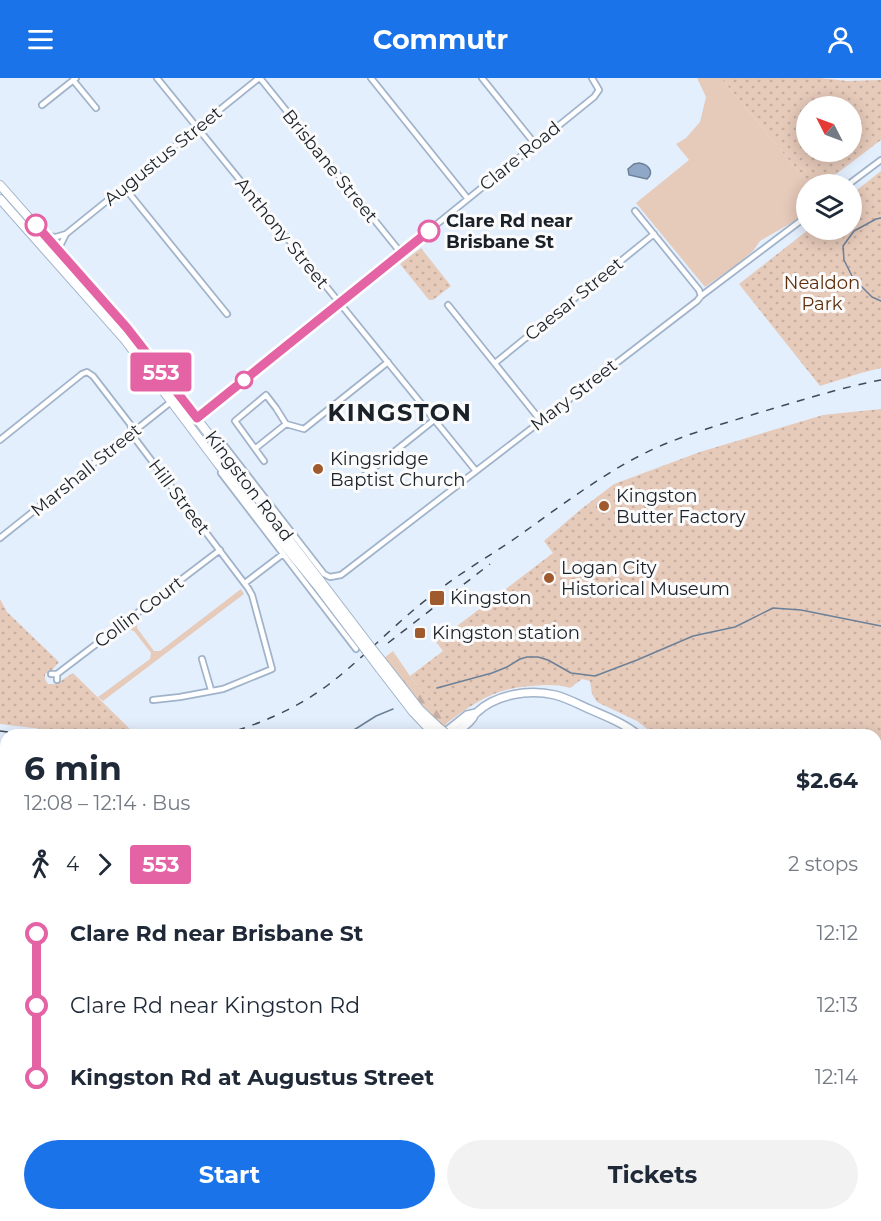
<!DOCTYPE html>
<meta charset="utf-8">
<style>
:root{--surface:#fff;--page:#f2f2f3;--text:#1f2937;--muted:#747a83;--accent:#1a73e8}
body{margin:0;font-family:Montserrat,sans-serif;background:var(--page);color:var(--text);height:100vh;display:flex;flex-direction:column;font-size:22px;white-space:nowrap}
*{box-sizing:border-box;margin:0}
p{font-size:20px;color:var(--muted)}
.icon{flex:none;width:33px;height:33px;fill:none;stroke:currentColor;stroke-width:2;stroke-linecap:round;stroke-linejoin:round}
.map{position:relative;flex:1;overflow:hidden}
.side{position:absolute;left:0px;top:651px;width:882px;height:492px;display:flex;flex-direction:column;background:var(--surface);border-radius:18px 18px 0 0;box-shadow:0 3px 15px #0003}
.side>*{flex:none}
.badge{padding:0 12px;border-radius:4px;font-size:21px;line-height:39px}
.needle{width:39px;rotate:312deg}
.controls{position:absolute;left:796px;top:18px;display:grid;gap:12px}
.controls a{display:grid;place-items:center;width:66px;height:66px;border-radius:50%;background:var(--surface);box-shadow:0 3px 15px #0003;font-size:30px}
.map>.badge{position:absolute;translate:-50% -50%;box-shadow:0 0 0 3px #fff}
.legs{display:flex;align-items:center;gap:9px;height:66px;padding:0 24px;font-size:20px}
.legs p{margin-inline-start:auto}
.summary{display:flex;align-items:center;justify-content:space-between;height:102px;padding:0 24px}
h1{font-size:33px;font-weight:700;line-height:45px}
.cta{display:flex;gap:12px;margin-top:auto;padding:12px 24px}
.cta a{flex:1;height:69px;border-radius:36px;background:var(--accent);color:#fff;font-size:24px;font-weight:700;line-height:69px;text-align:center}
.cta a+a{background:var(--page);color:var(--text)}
ul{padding:0 24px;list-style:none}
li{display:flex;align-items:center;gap:21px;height:72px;font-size:22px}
li i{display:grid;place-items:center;width:9px;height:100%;margin:0 8px;background:currentColor}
li i::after{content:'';width:15px;height:15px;margin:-8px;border:4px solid;border-radius:50%;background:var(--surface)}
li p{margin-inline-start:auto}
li:first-child i{background:linear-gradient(#0000 50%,currentColor 0)}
li:last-child i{background:linear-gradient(currentColor 50%,#0000 0)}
header{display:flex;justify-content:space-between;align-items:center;height:78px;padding:0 24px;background:var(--accent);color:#fff;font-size:27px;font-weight:700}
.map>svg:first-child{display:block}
</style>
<header><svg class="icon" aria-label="menu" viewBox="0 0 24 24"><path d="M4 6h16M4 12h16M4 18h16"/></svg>Commutr<svg class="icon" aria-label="person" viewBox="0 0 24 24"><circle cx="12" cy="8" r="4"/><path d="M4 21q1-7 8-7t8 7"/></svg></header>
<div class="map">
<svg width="881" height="1143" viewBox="0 0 881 1143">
<defs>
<pattern id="forest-firs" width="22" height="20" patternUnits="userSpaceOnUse" patternTransform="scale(1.5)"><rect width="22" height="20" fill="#e6caba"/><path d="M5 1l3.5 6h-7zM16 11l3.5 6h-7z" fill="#c5ada0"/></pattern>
<pattern id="park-dots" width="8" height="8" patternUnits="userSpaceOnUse" patternTransform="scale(1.5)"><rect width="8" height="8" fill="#e6caba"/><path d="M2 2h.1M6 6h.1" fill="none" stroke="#c5ada0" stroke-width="1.8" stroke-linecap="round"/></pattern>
</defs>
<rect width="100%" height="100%" fill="#e4effe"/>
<!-- green -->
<path fill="#e6caba" d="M697,0H721L809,106H807L806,135L793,144L760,163L753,173L735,188L705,209L636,125L689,82L676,66L686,60L700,44L706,19Z
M241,511L244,516L103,623L98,619L150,581L151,575L134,553L130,552L137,547V550L154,573H160Z"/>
<!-- forest -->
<path fill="url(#forest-firs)" d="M393,573L410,598L429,623L445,640L447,645L444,649L424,630L384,580Z"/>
<!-- park -->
<path fill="url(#park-dots)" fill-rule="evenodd" d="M721,0H820L847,3L881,2V62L823,106H809ZM807,28H852V74H807Z
M881,93V290L861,295L820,308L739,206L808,152H852V116Z
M421,170L451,208L433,222H429L400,186Z
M881,331V821L876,819V657H652L646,650L637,643L597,624L592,616L590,603L582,601L570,610C556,606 547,607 532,608C496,610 475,624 447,645L443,638L429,623L410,598L443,573L436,564L553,475L544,463L580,432L614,406L700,374L823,337Z
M0,521L7,534L59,584L53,591L45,596V601L48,606H56L73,595L136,657L67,654L0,646Z
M0,670H6V716L0,715Z"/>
<!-- water -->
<path fill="#8fa8c7" stroke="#6c8098" stroke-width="1.5" d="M639,85C648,86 655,94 647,101L629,97L628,91L634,86Z"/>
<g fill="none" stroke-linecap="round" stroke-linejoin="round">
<!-- stream -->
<path stroke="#6c8098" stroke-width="1.5" d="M881,140L876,141L854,153L843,168L844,182L853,200L872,219L881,223
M437,610L492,595L507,589L520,581L527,579H538L548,582L571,595L595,598L637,582L693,558L735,549L773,530L801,532L881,548
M346,657L376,638L393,631
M0,675L6,676"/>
<defs>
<path id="street" d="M157,0L476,393
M260,0L401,175
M371,0L468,121
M482,0L535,66
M73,2L96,30
M42,27L76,0
M849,106L881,82
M124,109L227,236
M635,133L699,212L701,218
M46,158L56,159L66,156
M60,174V168L66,156L259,0
M448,227L541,343
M495,285L654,156
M196,341L594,19L599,12L592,0
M213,361L220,362L324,496L330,499L341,497L697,223L701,218L807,138
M0,362L82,296L87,294L93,298L130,346L136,362L248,510L252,517L272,591L223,611L180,619L153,622
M256,370L286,346
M264,383L235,343L266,317L276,330L286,346L304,351L388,284
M221,395L356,571
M355,405L434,342
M0,460L172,323
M245,505L283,476
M202,581L211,612
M51,596H57V602
M57,596L220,472
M0,829L6,837
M0,937L6,945
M0,1041L6,1048
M876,1060L881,1056
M0,1095L6,1090
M381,1137L386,1143
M45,1143L52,1137
M341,1143L348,1137
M774,1143L781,1137"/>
<path id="secondary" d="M442,657L467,637L476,635
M453,657C459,652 466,648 471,642C476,637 471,640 476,635C496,616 529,611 555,617C567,620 578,626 589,631C605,638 624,645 638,657
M0,723H6
M110,1143L117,1137"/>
<path id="primary" d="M0,107L140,266L370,568
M0,121L125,262L219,387L319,510L365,571
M385,587L420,632L437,648
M380,591L413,634L435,657
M876,862L881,864
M876,872L881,874"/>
</defs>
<!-- street casing -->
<use href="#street" stroke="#a0b3ca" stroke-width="8"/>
<!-- secondary casing -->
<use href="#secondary" stroke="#a0b3ca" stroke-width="10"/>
<!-- primary casing -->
<use href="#primary" stroke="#a0b3ca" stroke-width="10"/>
<!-- street -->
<use href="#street" stroke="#fff" stroke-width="4.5"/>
<!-- secondary -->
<use href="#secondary" stroke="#fff" stroke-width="7"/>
<!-- primary -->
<use href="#primary" stroke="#fff" stroke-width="8"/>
<!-- rail -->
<path stroke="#414952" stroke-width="1.5" stroke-dasharray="8 8" stroke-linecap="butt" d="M388,565L490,486
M0,653L33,657
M222,657C260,646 296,631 328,607C365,579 397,543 435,515C461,494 490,478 517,459C558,430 598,399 643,376C679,358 719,347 758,335C799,323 839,310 881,302"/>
<defs>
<path id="primary-bridge" d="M370,568L385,587
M365,571L380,591
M437,648L448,657"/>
</defs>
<!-- primary-bridge casing -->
<use href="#primary-bridge" stroke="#a0b3ca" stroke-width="10" stroke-linecap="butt"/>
<!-- primary-bridge -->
<use href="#primary-bridge" stroke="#fff" stroke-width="8"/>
</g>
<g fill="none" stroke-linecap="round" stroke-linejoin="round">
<defs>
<path id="line-1" d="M36,147L127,250L197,340L429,153"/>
</defs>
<!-- line-1 casing -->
<use href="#line-1" stroke="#fff" stroke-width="14"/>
<!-- line-1 -->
<use href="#line-1" stroke="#e463a4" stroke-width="9"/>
</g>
<!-- markers -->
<g fill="#fff" stroke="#e463a4" stroke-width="3">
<circle cx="36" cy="147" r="10"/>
<circle cx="429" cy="153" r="10"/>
<circle cx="244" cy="302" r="8"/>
</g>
<g fill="#9f5a2d" stroke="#fbfbfb" stroke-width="2">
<circle cx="318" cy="391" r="6"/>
<circle cx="604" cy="428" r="6"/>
<circle cx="549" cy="500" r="6"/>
<rect x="429" y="512" width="16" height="16" rx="3"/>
<rect x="414" y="549" width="12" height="12" rx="3"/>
</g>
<g text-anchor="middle" stroke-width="6" stroke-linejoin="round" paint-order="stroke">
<!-- street labels -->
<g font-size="18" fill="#1a2129" stroke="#fbfbfb">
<text transform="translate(163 78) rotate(-39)" y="6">Augustus Street</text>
<text transform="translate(520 78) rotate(-39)" y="6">Clare Road</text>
<text transform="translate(330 88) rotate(51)" y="6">Brisbane Street</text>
<text transform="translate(282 155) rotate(51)" y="6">Anthony Street</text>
<text transform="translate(574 221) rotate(-39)" y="6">Caesar Street</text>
<text transform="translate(574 317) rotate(-38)" y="6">Mary Street</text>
<text transform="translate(86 392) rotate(-39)" y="6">Marshall Street</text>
<text transform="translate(249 408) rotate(53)" y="6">Kingston Road</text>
<text transform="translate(179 419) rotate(53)" y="6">Hill Street</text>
<text transform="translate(139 534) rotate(-37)" y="6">Collin Court</text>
</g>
<!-- stop labels -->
<g font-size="18" font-weight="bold" fill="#1a2129" stroke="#fbfbfb" text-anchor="start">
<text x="446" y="149">Clare Rd near<tspan x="446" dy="21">Brisbane St</tspan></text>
</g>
<!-- park labels -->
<g font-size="18" fill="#5e2e0c" stroke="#fbfbfb">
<text x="822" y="211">Nealdon<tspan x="822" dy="21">Park</tspan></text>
</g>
<!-- poi labels -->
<g font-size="18" fill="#1a2129" stroke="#fbfbfb" text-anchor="start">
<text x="330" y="387">Kingsridge<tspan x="330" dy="21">Baptist Church</tspan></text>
<text x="616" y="424">Kingston<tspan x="616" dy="21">Butter Factory</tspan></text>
<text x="561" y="496">Logan City<tspan x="561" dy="21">Historical Museum</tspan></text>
<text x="450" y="526">Kingston</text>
<text x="432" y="561">Kingston station</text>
</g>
<!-- district labels -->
<g font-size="24" font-weight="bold" letter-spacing="1.5" fill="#1a2129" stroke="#fbfbfb">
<text x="400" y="343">KINGSTON</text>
</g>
</g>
</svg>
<div class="controls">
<a><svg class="needle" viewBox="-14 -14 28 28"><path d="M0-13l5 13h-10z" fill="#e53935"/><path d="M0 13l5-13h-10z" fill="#747a83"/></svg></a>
<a><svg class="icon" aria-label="layers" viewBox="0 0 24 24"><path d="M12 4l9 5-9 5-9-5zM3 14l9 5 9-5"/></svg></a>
</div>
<b class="badge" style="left:161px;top:294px;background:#e463a4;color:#fff">553</b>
<section class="side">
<div class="summary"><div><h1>6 min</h1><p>12:08 – 12:14 · Bus</p></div><b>$2.64</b></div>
<div class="legs"><svg class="icon" aria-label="walk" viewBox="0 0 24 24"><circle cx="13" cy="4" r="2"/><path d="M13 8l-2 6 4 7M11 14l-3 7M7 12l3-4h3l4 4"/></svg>4<svg class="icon" aria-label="forward" viewBox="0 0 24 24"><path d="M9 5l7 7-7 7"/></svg><b class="badge" style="background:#e463a4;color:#fff">553</b><p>2 stops</p></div>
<ul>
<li><i style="color:#e463a4"></i><b>Clare Rd near Brisbane St</b><p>12:12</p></li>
<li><i style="color:#e463a4"></i><span>Clare Rd near Kingston Rd</span><p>12:13</p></li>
<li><i style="color:#e463a4"></i><b>Kingston Rd at Augustus Street</b><p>12:14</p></li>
</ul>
<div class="cta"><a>Start</a><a>Tickets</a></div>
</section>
</div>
